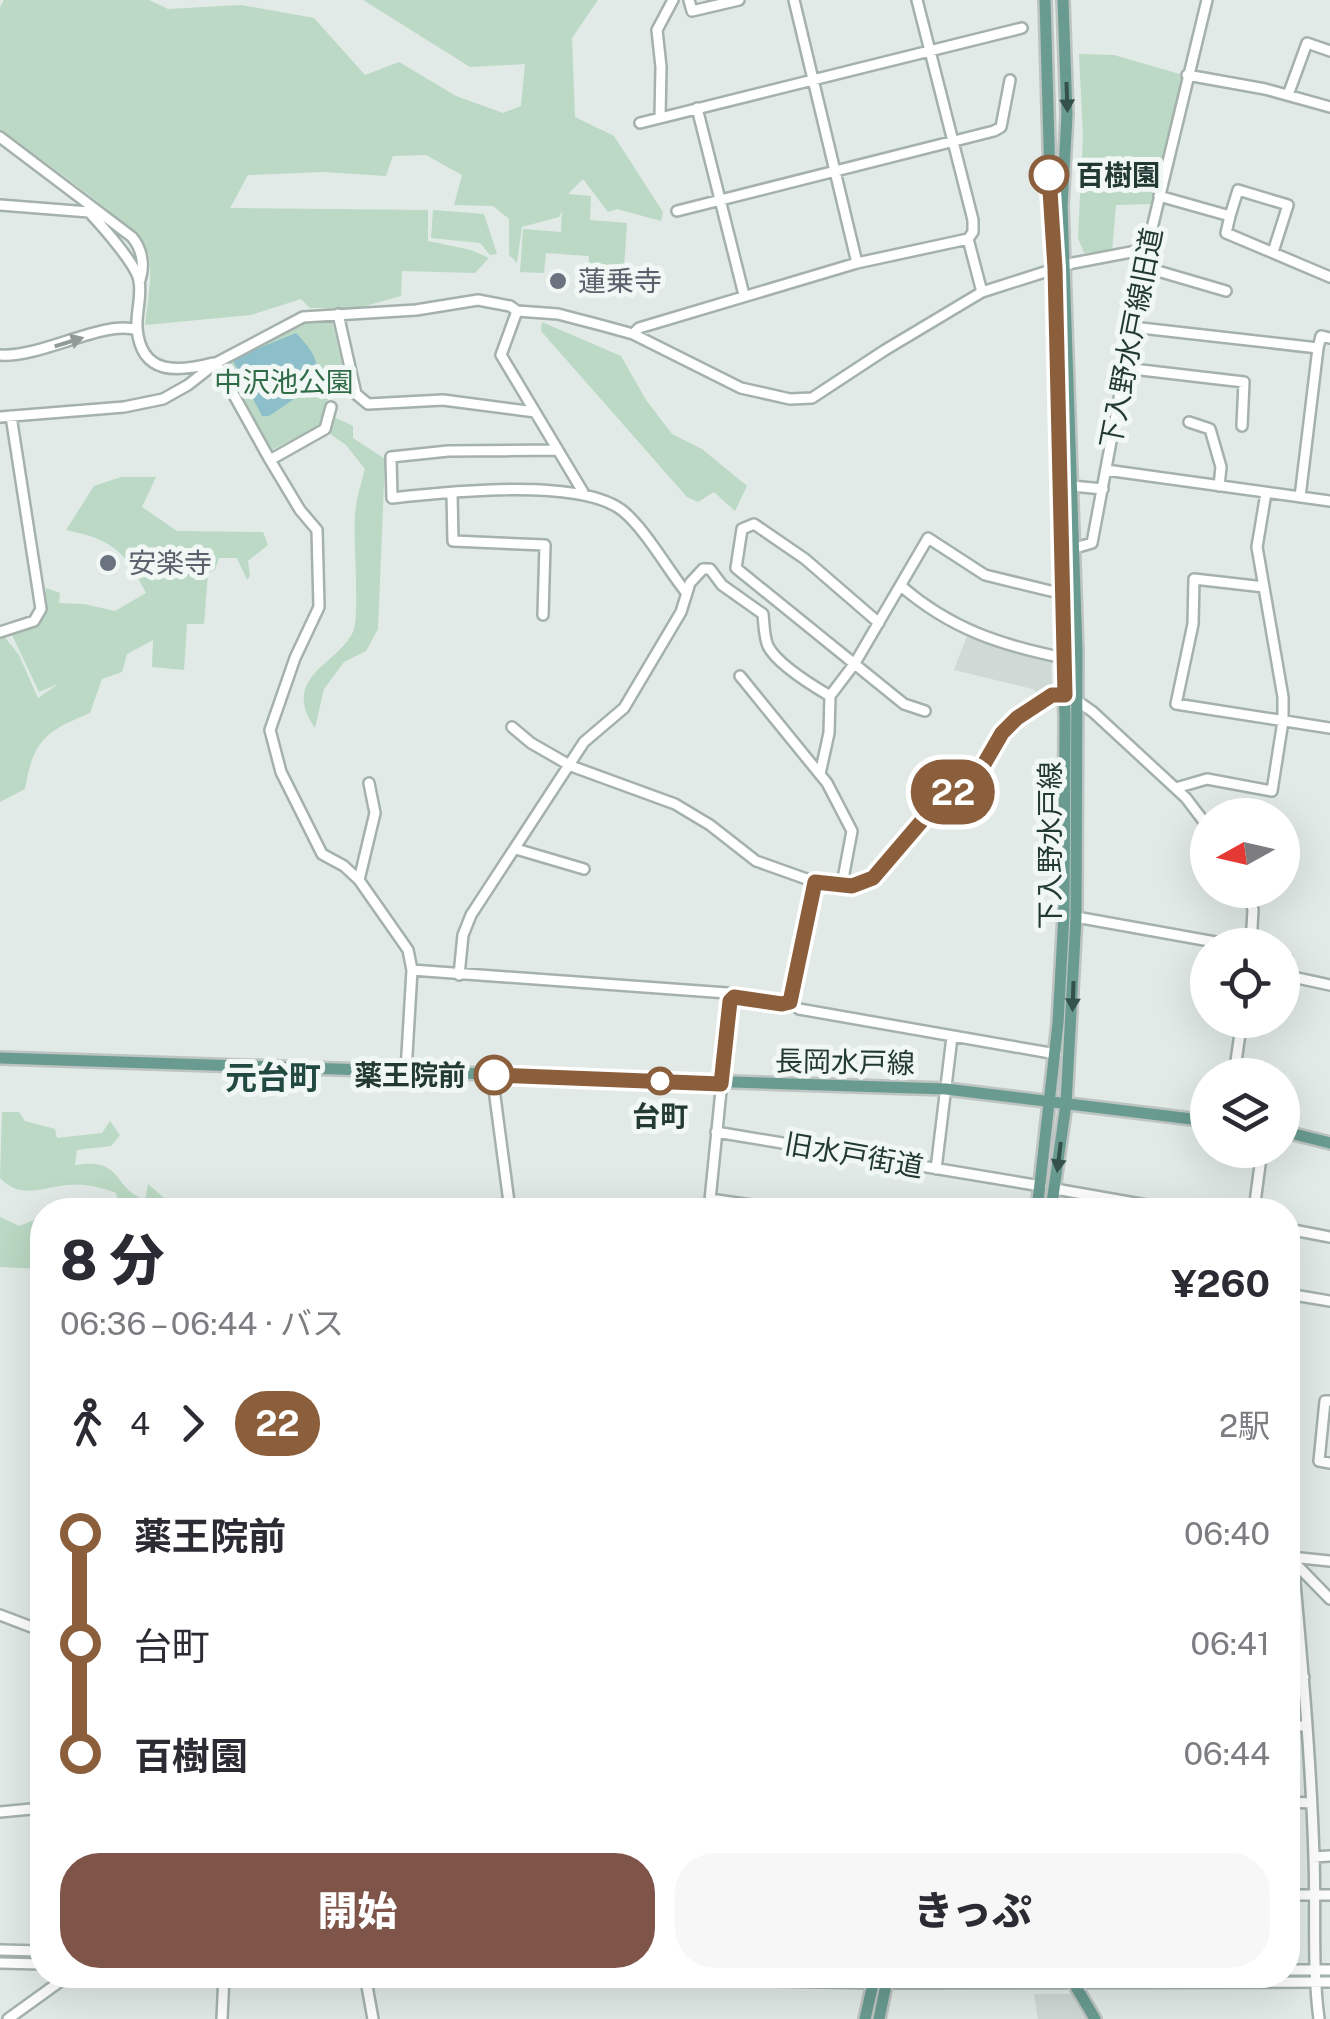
<!DOCTYPE html>
<html lang="ja">
<meta charset="utf-8">
<style>
:root{--surface:#fff;--page:#f7f7f7;--text:#2b2b33;--muted:#7c7c81;--accent:#7f5449}
body{margin:0;font-family:"Public Sans","Noto Sans JP",sans-serif;background:var(--page);color:var(--text);height:100vh;display:flex;flex-direction:column;font-size:38px;white-space:nowrap}
*{box-sizing:border-box;margin:0}
p{font-size:32px;color:var(--muted)}
.icon{flex:none;width:55px;height:55px;fill:none;stroke:currentColor;stroke-width:2;stroke-linecap:round;stroke-linejoin:round}
.map{position:relative;flex:1;overflow:hidden}
.panel{position:absolute;left:30px;top:1198px;width:1270px;height:790px;display:flex;flex-direction:column;background:var(--surface);border-radius:40px;box-shadow:0 10px 40px #0002}
.panel>*{flex:none}
.badge{padding:0 20px;border-radius:32px;font-size:35px;line-height:65px}
.needle{width:65px;rotate:262deg}
.buttons{position:absolute;left:1190px;top:798px;display:grid;gap:20px}
.buttons a{display:grid;place-items:center;width:110px;height:110px;border-radius:50%;background:var(--surface);box-shadow:0 10px 40px #0002;font-size:50px}
.map>.badge{position:absolute;translate:-50% -50%;box-shadow:0 0 0 5px #fff}
.legs{display:flex;align-items:center;gap:15px;height:110px;padding:0 30px;font-size:32px}
.legs p{margin-inline-start:auto}
.summary{display:flex;align-items:center;justify-content:space-between;height:170px;padding:0 30px}
h1{font-size:55px;font-weight:800;line-height:75px}
.button{display:flex;gap:20px;margin-top:auto;padding:20px 30px}
.button a{flex:1;height:115px;border-radius:40px;background:var(--accent);color:#fff;font-size:40px;font-weight:800;line-height:115px;text-align:center}
.button a+a{background:var(--page);color:var(--text)}
ul{padding:0 30px;list-style:none}
li{display:flex;align-items:center;gap:35px;height:110px;font-size:38px}
li i{display:grid;place-items:center;width:15px;height:100%;margin:0 12px;background:currentColor}
li i::after{content:'';width:25px;height:25px;margin:-12px;border:8px solid;border-radius:50%;background:var(--surface)}
li p{margin-inline-start:auto}
li:first-child i{background:linear-gradient(#0000 50%,currentColor 0)}
li:last-child i{background:linear-gradient(currentColor 50%,#0000 0)}
.map>svg:first-child{display:block}
</style>
<div class="map">
<svg width="1330" height="2019" viewBox="0 0 1330 2019">
<rect width="100%" height="100%" fill="#e1eae6"/>
<!-- built -->
<path fill="#cfd9d5" d="M968,633L1003,647L1051,659L1052,687L1042,696L1032,689L954,670Z
M1034,1994H1078L1093,2019H1038Z"/>
<!-- green -->
<path fill="#bbd9c4" d="M4,0H149L168,9L241,5L314,18L365,75L399,62L456,96L503,113L521,106L525,64L470,67L363,0H598L572,38L575,117L614,136L663,212L661,221L617,209L608,212L583,179L568,194L591,196L590,220L627,223L623,283L588,280L589,256L546,253L544,273L520,272L523,229L561,232L562,211L559,217L522,227L517,263L509,255V219L493,206L454,205L462,175L426,155L393,156L386,176L323,172L248,175L230,208L428,210V241L471,250L489,258L475,273L402,271L401,296L358,308H310L301,299L251,315L145,325C147,303 153,277 149,255C144,229 27,150 0,130V7Z
M1079,54L1114,55L1183,75L1151,204L1116,205L1112,251L1084,253L1078,238L1083,136Z
M433,210L484,214L497,254L490,255L480,243L431,238Z
M331,318L347,384L341,385L328,399L321,425L268,452L223,367L225,361L293,325Z
M542,322L621,356L646,400L672,434L702,449L747,486L735,511L714,492L698,502L687,497L541,331Z
M334,417L353,426V438L385,459L378,629L366,651L344,662L324,689L315,728C280,677 336,666 353,632C360,618 353,537 355,515C356,499 361,484 365,469L346,445L330,434Z
M121,477H156L142,507L177,531L263,532L268,545L248,561L250,576L247,580L237,558H219L215,570L208,573L204,624H187L184,670L152,667L153,640L127,654L122,672L102,679L90,713C46,731 33,740 25,789L0,802V637L4,636L19,655L38,698L58,684L39,692L12,635L42,620L46,588L60,593L59,603L84,604L115,611L146,593C124,550 113,540 66,530L94,486Z
M2,1112H19L25,1121L55,1129L57,1138L102,1133L110,1121L120,1135L111,1146L77,1150L75,1165C124,1157 110,1186 145,1200L148,1184L178,1210H119L116,1193C100,1187 85,1183 68,1185C42,1187 20,1200 0,1178Z
M0,1217L19,1226L42,1217V1269L0,1267Z"/>
<!-- water -->
<path fill="#8dbfca" d="M296,333C311,349 321,360 316,384L269,416H262L232,359Z"/>
<g fill="none" stroke-linecap="round" stroke-linejoin="round">
<defs>
<path id="minor" d="M689,0L692,11L739,0
M794,0L857,263
M917,0L973,220V232L968,239L982,292
M1187,75L1265,89L1330,107
M1288,95L1307,43L1330,51
M697,108L744,295
M660,117L661,67L657,30L673,0
M640,123L1022,28
M0,137L132,237C142,249 145,265 140,280
M1159,196L1230,216L1226,233L1330,277
M0,205L89,212C101,225 137,265 139,281C142,296 136,312 137,328C141,376 178,372 213,363
M677,211L994,131L1001,127L1010,80
M1230,216L1238,190L1288,205L1273,252
M1144,267L1226,291
M517,311L501,355L583,492
M338,314L356,394L368,404L443,400L535,412
M1132,327L1318,348L1300,497
M633,334L639,328L857,263L968,239
M1318,348L1321,336L1330,338
M0,355C42,358 104,319 137,330
M216,363L270,460L300,510L317,530L319,607L295,658L270,730L281,772L322,854L344,866L359,880L408,950L412,970L406,1071
M1124,368L1244,382L1242,426
M0,417L124,407L163,399L188,385L216,363L303,317L416,310L478,300L510,306L517,311L558,314L604,326L633,334L741,388L790,399L812,398L885,350L982,292L1073,263L1147,249
M1189,422L1210,429L1221,467L1219,486
M558,450L448,451L391,457L392,498C446,492 581,477 623,511C645,529 667,568 685,591
M270,460L325,429L331,407
M1106,470L1330,501
M1072,486L1103,489
M452,493L453,541L545,545L543,615
M1075,548L1092,543L1147,249L1207,0
M901,586C951,629 1000,645 1064,658
M1264,587L1194,579L1193,624L1176,704L1330,728
M879,623L805,559L754,524L742,529L736,568L904,704L925,711
M0,632L34,621L41,609L11,416
M740,676L827,783L852,831L842,884
M512,727L531,743L571,766L675,804L710,825L756,861L815,882
M820,774L829,733L830,696L855,663L928,538L985,575L1063,594
M1176,788L1207,779L1272,791L1283,721V697L1257,547L1266,493
M516,849L584,869
M359,880L375,813L369,783
M1248,890L1253,910L1251,945
M1076,917L1232,945
M1282,957L1287,959L1288,976L1330,985
M412,970L727,993L733,997
M459,975L463,935L471,915L584,742L624,708L681,612L690,583L703,569H710L722,585L763,614C764,624 764,637 768,646C777,664 813,686 830,696
M790,1002L799,1009L1056,1054
M492,1074L510,1210
M1234,1075L1242,1020
M716,1132L1041,1186
M936,1169L952,1037
M1055,1189L1175,1210
M710,1199L786,1210
M709,1210L730,1001L737,996L790,1002L815,882L852,886L873,878L938,802L980,771L1002,733L1017,718L1052,695H1069L1093,712L1186,798L1208,827
M1254,1210L1262,1150
M1288,1229L1330,1237
M1288,1294L1330,1301
M1330,1401H1325L1319,1461L1330,1463
M1288,1556L1330,1599
M0,1615L42,1631
M1288,1677H1304
M1288,1726H1307
M1288,1802L1311,1803
M0,1812L42,1808
M1314,1857L1330,1856
M1288,1895H1330
M0,1950L42,1951
M0,1963L42,1964
M1288,1970H1330
M365,1975L373,2019
M478,1975L873,1983L1330,1982
M8,2019L69,1975
M222,2019L224,1975
M1319,2019C1312,1966 1316,1912 1314,1858C1311,1759 1302,1660 1293,1561L1300,1558L1330,1561"/>
<path id="major" d="M0,1058L946,1089L1208,1121
M1282,1131L1330,1143
M1037,1210L1058,1023L1064,914L1065,718L1045,0
M1051,1210L1066,1104L1076,917L1077,652L1062,206L1067,115L1063,0
M1069,1975L1095,2019
M865,2019L875,1975
M879,2019L888,1975"/>
</defs>
<!-- minor casing -->
<use href="#minor" stroke="#a4b1ad" stroke-width="14"/>
<!-- major casing -->
<use href="#major" stroke="#bdc4c2" stroke-width="16"/>
<!-- minor -->
<use href="#minor" stroke="#fff" stroke-width="9"/>
<!-- major -->
<use href="#major" stroke="#699b90" stroke-width="11"/>
</g>
<!-- one-way arrows -->
<defs><path id="oneway-solid" d="M-6-.8H1V-3.2L6.5 0L1 3.2V.8H-6Z" transform="scale(2.5)"/></defs>
<g fill="#34524a">
<use href="#oneway-solid" transform="translate(1067 97) rotate(88)"/>
<use href="#oneway-solid" transform="translate(1073 996) rotate(92)"/>
<use href="#oneway-solid" transform="translate(1059 1157) rotate(97)"/>
</g>
<use fill="#919c99" href="#oneway-solid" transform="translate(69 342) rotate(-17)"/>
<g fill="none" stroke-linecap="round" stroke-linejoin="round">
<defs>
<path id="line-1" d="M494,1075L721,1084L730,1001L734,997L782,1004L790,1002L815,882L852,886L873,878L938,802L980,771L1002,733L1017,718L1052,695H1065L1055,268L1049,175"/>
</defs>
<!-- line-1 casing -->
<use href="#line-1" stroke="#fff" stroke-width="22"/>
<!-- line-1 -->
<use href="#line-1" stroke="#8b5e3c" stroke-width="15"/>
</g>
<!-- markers -->
<g fill="#fff" stroke="#8b5e3c" stroke-width="5">
<circle cx="1049" cy="175" r="18"/>
<circle cx="494" cy="1075" r="18"/>
<circle cx="660" cy="1081" r="12"/>
</g>
<g fill="#6b7280" stroke="#f1f7f4" stroke-width="4">
<circle cx="558" cy="281" r="10"/>
<circle cx="108" cy="563" r="10"/>
</g>
<g text-anchor="middle" stroke-width="10" stroke-linejoin="round" paint-order="stroke">
<!-- stop labels -->
<g font-size="28" font-weight="bold" fill="#233933" stroke="#f1f7f4" text-anchor="start">
<text x="1076" y="185">百樹園</text>
<text x="466" y="1085" text-anchor="end">薬王院前</text>
<text x="660" y="1126" text-anchor="middle">台町</text>
</g>
<!-- worship labels -->
<g font-size="28" fill="#5b616d" stroke="#f1f7f4" text-anchor="start">
<text x="578" y="291">蓮乗寺</text>
<text x="128" y="573">安楽寺</text>
</g>
<!-- street labels -->
<g font-size="28" fill="#233933" stroke="#f1f7f4">
<text transform="translate(1131 338) rotate(-79)" y="10">下入野水戸線旧道</text>
<text transform="translate(1050 845) rotate(-90)" y="10">下入野水戸線</text>
<text transform="translate(845 1062) rotate(1)" y="10">長岡水戸線</text>
<text transform="translate(854 1155) rotate(10)" y="10">旧水戸街道</text>
</g>
<!-- park labels -->
<g font-size="28" fill="#316c49" stroke="#f1f7f4">
<text x="284" y="392">中沢池公園</text>
</g>
<!-- quarter labels -->
<g font-size="32" font-weight="bold" fill="#214940" stroke="#f1f7f4">
<text x="273" y="1089">元台町</text>
</g>
</g>
</svg>
<div class="buttons">
<a><svg class="needle" viewBox="-14 -14 28 28"><path d="M0-13l5 13h-10z" fill="#e53935"/><path d="M0 13l5-13h-10z" fill="#7c7c81"/></svg></a>
<a><svg class="icon" aria-label="locate" viewBox="0 0 24 24"><circle cx="12" cy="12" r="6"/><path d="M12 2v4M12 18v4M2 12h4M18 12h4"/></svg></a>
<a><svg class="icon" aria-label="layers" viewBox="0 0 24 24"><path d="M12 4l9 5-9 5-9-5zM3 14l9 5 9-5"/></svg></a>
</div>
<b class="badge" style="left:953px;top:792px;background:#8b5e3c;color:#fff">22</b>
<section class="panel">
<div class="summary"><div><h1>8 分</h1><p>06:36 – 06:44 · バス</p></div><b>¥260</b></div>
<div class="legs"><svg class="icon" aria-label="walk" viewBox="0 0 24 24"><circle cx="13" cy="4" r="2"/><path d="M13 8l-2 6 4 7M11 14l-3 7M7 12l3-4h3l4 4"/></svg>4<svg class="icon" aria-label="forward" viewBox="0 0 24 24"><path d="M9 5l7 7-7 7"/></svg><b class="badge" style="background:#8b5e3c;color:#fff">22</b><p>2駅</p></div>
<ul>
<li><i style="color:#8b5e3c"></i><b>薬王院前</b><p>06:40</p></li>
<li><i style="color:#8b5e3c"></i><span>台町</span><p>06:41</p></li>
<li><i style="color:#8b5e3c"></i><b>百樹園</b><p>06:44</p></li>
</ul>
<div class="button"><a>開始</a><a>きっぷ</a></div>
</section>
</div>
